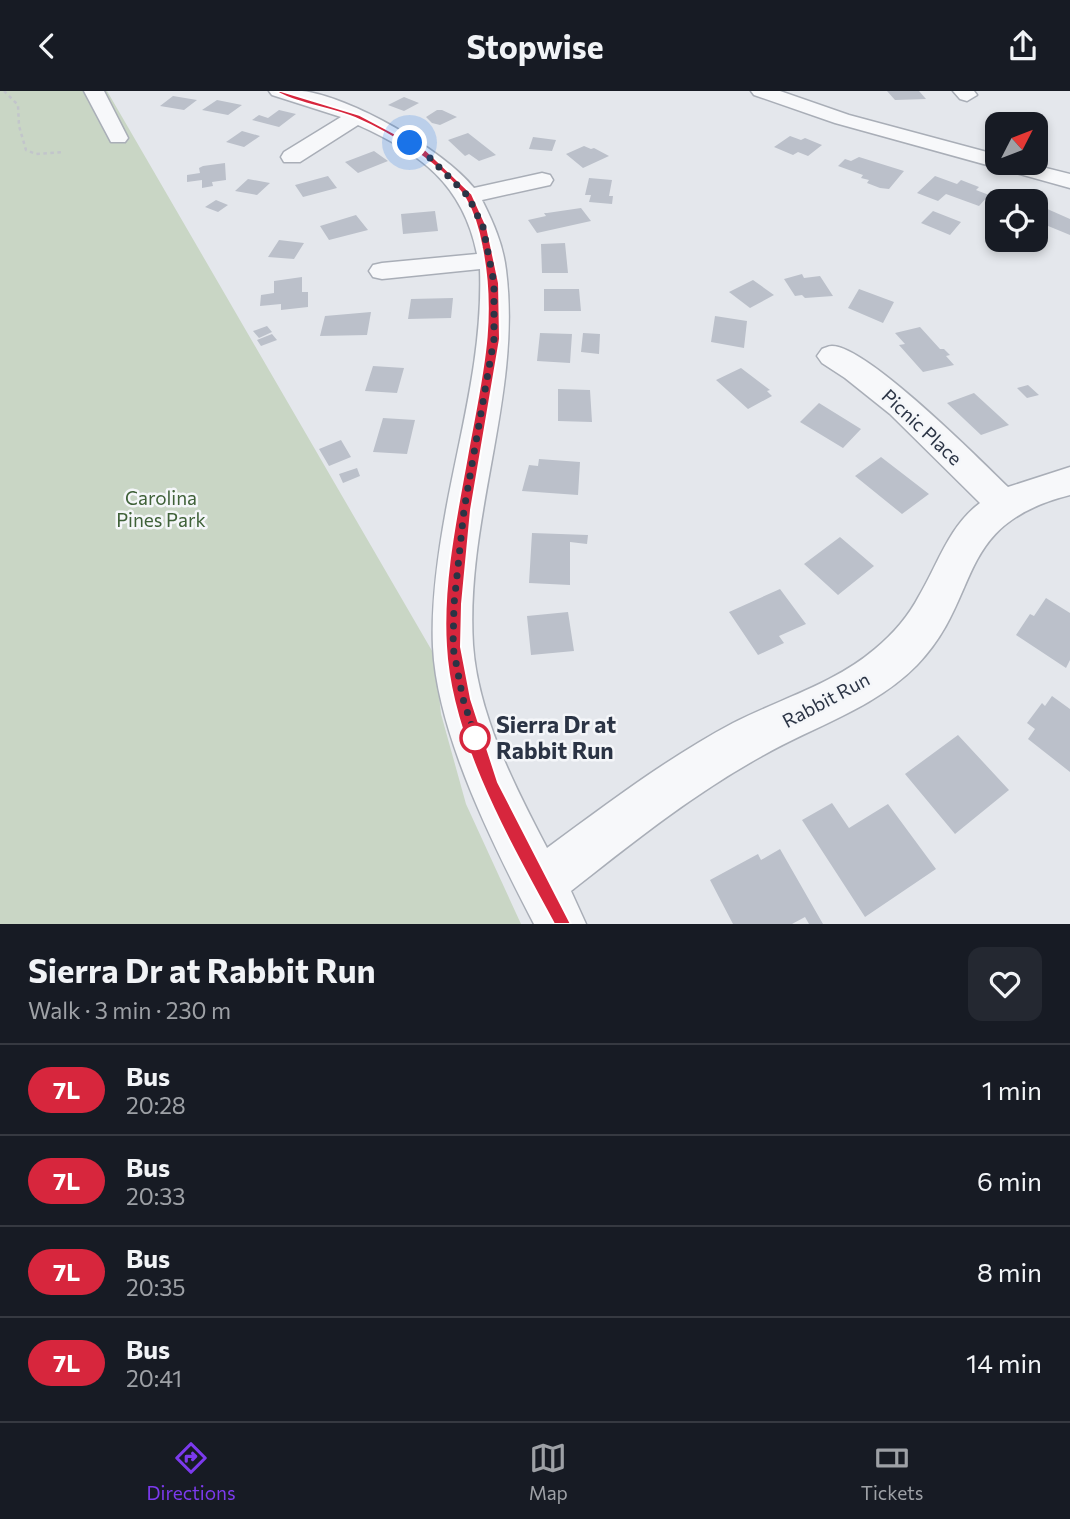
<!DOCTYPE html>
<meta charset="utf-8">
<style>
:root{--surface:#171b24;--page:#242831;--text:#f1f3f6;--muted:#9ea1a6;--line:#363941;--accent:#7c3aed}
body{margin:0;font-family:Commissioner,sans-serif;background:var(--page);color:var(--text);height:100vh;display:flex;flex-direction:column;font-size:26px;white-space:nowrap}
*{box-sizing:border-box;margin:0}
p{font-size:23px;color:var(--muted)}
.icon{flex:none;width:38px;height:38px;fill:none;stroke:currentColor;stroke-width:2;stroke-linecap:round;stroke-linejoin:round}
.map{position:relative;height:833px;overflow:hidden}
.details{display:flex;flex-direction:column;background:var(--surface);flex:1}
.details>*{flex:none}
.badge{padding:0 14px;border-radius:23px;font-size:24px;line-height:46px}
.needle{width:46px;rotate:48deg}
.controls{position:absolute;left:985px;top:21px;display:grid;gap:14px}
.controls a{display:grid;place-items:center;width:63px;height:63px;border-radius:14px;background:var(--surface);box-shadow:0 4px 10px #0003;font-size:35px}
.you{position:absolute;width:35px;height:35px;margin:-18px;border:5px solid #fff;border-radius:50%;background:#1a73e8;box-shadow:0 0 0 10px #1a73e833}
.map>.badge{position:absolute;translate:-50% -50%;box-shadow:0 0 0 4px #fff}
.round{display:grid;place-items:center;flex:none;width:74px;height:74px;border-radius:14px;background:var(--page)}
.summary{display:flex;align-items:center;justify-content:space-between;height:119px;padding:0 28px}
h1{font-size:33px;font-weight:700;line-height:52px}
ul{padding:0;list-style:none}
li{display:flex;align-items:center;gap:21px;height:91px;padding:0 28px;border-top:2px solid var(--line)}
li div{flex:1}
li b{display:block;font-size:26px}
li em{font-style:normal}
li .badge{min-width:77px;font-weight:700;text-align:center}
header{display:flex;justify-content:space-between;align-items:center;height:91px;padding:0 28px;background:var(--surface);font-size:32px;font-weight:700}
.tabs{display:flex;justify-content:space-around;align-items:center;height:98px;border-top:2px solid var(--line);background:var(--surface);font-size:19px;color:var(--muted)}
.tabs a{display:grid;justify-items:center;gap:4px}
.tabs .active{color:var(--accent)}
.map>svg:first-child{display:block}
</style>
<header><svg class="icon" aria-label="back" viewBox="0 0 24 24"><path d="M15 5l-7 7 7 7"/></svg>Stopwise<svg class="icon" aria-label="share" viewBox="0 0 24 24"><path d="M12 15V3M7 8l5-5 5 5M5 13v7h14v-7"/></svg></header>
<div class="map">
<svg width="1070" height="833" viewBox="0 0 1070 833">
<rect width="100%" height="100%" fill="#e4e7ec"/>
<!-- green -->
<path fill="#c9d6c5" d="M0,0H107L435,565L441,623L466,713L521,833H0Z"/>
<!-- building -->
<path fill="#bbc0ca" d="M887,0H919L926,8L895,9Z
M173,5L197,9L184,19L160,15Z
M404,6L419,12L404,20L388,14Z
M217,9L242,14L228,24L202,19Z
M279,19L296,23L279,36L252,29L259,24L268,27Z
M437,19H442L457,26L440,34L432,32L426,26Z
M242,40L260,45L244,56L226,51Z
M468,42L496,64L479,70L469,63L465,65L448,49Z
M790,45L801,49L805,47L822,54L808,65L798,61L793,64L774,56Z
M533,46L556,49L552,60L529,58Z
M584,55L591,58L594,57L609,65L583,77L566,63Z
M374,60L388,70L358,82L345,71Z
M859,66L904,80L889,98L880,97L867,92L869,89L861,87L863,84L838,75L845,68L851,70Z
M225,72L226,89L212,91L213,95L202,97V89L187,91V84L200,82L199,77L203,75Z
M328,85L337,97L303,106L295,94Z
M935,85L957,93L961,89L979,96L976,99L989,104L979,115L946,103L938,110L917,102Z
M589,87L612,89L609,105H613L612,113L589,111L591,104H585Z
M248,88L270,92L257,104L235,100Z
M216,109L228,114L218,121L205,116Z
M1036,113L1070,128V144L1036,130Z
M581,117L591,130L537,142L528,129L546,125L544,122H547Z
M435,120L438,140L403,143L401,123Z
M933,120L961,131L950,144L921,132Z
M356,124L368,139L329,149L320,135Z
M279,149L304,152L294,168L268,166Z
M565,152L568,182H542L541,153Z
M802,183L804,187L820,185L833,205L805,207L802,204L795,205L784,188Z
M302,186V201H308V216L281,219V213L260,215L261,204L274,202V190Z
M753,189L774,204L750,217L729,201Z
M544,198H579L581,220H544Z
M859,198L894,211L883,232L848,217Z
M453,207L451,227L408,228L411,208Z
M371,221L367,244L320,245L325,225Z
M715,225L747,230L744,257L711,251Z
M267,235L272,241L259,247L253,240Z
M920,236L940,258H944L950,264L946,265L954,274L923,281L899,254L905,253L895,242Z
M540,242L572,243L570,272L537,270Z
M583,242L600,243L599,263L581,261Z
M272,243L277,249L261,255L257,249Z
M373,275L404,277L397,302L365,300Z
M741,277L770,299L767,300L772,305L748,318L716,289Z
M1028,294L1039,304L1027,307L1017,297Z
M558,298L590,299L592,331L558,330Z
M974,302L1009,334L981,344L947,312Z
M819,312L861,338L843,357L800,331Z
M383,327L415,329L407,363L373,361Z
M341,349L351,366L329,375L319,358Z
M881,366L929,403L902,423L855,385Z
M539,368L580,371L578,404L522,400L529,374L538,375Z
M357,377L360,385L343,392L339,383Z
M532,442L588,444L587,453L570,451V494L529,492Z
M840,446L874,475L838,504L804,473Z
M780,498L806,533L779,545L784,552L758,564L729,521Z
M1046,507L1070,522V569L1066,577L1016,544L1030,523L1034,525Z
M568,521L574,560L531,564L527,525Z
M1052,605L1070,618V681L1028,648L1035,638L1027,632L1042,612L1045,615Z
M958,644L1009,699L955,743L905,683Z
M832,712L849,737L888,713L936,778L865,826L802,729Z
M780,758L823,833H809L805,826L792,833H733L710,789L758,763L761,769Z"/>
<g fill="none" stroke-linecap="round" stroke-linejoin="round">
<defs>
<path id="minor" d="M84,0H104L128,47L125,51H111Z
M269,0C280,0 291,0 302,0C349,5 444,59 474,97L542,82L550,84L553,89L550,94L482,109C493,131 503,153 506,179C522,304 465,427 473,554C478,624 515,696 547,757C607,713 667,667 733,632C780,608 834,593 875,558C893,543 908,526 919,505C938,473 949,435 980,412L890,323L845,287L822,272L817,265L822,258C825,257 828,255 832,255C867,255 980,369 1008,396L1070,376V404C952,434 984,504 917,574C874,618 814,635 762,665C693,703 632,752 571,800L586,833H534C494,756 437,643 433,556C431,510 438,463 446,419C461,338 483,261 480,178L382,188L373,186L369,180L373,174L382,172L477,163C463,93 420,62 358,34L300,71H284L281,66L284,61L341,26L272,4Z
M751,0H780L849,24L998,64V72H1026L1070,83V97L835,32L754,4Z
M953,0H974L977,4L967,10L960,8Z"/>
</defs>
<!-- minor casing -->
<use href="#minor" stroke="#a9aeb7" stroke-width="3"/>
<!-- path -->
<path stroke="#c2c5cb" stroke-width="2.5" stroke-dasharray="3.5 3.5" stroke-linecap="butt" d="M4,0L18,14L19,35L26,59L36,63L64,61"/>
<!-- minor -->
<use href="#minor" fill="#f7f8fa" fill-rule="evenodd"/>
</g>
<!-- line -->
<path fill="#d7263d" stroke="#fff" stroke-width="2" d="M275,0H281L360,24L426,59L472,103L487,136L499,192L500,248L471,419L462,513L461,556L471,608L498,691L571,833H554C512,755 451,651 446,555C442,493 456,427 467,366C480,292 497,232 482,157C479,140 474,122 465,107C444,75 390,42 355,27C330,16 298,14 275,0Z"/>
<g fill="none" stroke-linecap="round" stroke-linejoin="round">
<!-- walk -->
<path stroke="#2b3445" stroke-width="7" stroke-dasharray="0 12.6" d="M410,52L423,60L468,105L483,136L494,192V248L464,419L454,513L453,556L463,608L477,651L475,647"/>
</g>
<!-- markers -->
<circle fill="#fff" stroke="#d7263d" stroke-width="3.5" cx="475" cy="647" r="14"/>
<g text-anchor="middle" stroke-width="5" stroke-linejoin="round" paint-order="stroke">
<!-- street labels -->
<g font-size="19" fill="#2b3445" stroke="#f4f6f9">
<text transform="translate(922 336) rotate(43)" y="7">Picnic Place</text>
<text transform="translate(826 609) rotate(-28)" y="7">Rabbit Run</text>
</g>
<!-- park labels -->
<g font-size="19" fill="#3f6138" stroke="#f4f6f9">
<text x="161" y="414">Carolina<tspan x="161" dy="22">Pines Park</tspan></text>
</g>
<!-- near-stop labels -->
<g font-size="23" font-weight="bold" fill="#2b3445" stroke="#f4f6f9" text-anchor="start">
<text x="496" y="642">Sierra Dr at<tspan x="496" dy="26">Rabbit Run</tspan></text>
</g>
</g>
</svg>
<div class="controls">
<a><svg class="needle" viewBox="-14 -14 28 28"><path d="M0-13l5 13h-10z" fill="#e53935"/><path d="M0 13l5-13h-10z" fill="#9ea1a6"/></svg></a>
<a><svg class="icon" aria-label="locate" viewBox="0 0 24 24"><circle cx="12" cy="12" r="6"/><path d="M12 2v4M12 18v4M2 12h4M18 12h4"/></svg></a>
</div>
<div class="you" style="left:410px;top:52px"></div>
</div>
<section class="details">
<div class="summary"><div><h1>Sierra Dr at Rabbit Run</h1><p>Walk · 3 min · 230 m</p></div><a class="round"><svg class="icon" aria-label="heart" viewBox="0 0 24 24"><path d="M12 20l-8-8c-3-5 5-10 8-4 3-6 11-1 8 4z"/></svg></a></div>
<ul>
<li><span class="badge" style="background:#d7263d;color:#fff">7L</span><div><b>Bus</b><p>20:28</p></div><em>1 min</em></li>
<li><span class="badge" style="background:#d7263d;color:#fff">7L</span><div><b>Bus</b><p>20:33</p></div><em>6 min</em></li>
<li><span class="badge" style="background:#d7263d;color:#fff">7L</span><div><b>Bus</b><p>20:35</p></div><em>8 min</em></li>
<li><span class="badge" style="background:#d7263d;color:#fff">7L</span><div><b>Bus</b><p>20:41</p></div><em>14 min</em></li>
</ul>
</section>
<nav class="tabs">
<a class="active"><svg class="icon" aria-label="directions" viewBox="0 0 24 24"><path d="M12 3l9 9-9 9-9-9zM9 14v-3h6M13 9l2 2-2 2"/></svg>Directions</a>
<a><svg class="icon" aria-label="map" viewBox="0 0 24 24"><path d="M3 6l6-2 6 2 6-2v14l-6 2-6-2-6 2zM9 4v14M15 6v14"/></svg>Map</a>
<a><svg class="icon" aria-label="tickets" viewBox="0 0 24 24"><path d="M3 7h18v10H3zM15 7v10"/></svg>Tickets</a>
</nav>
